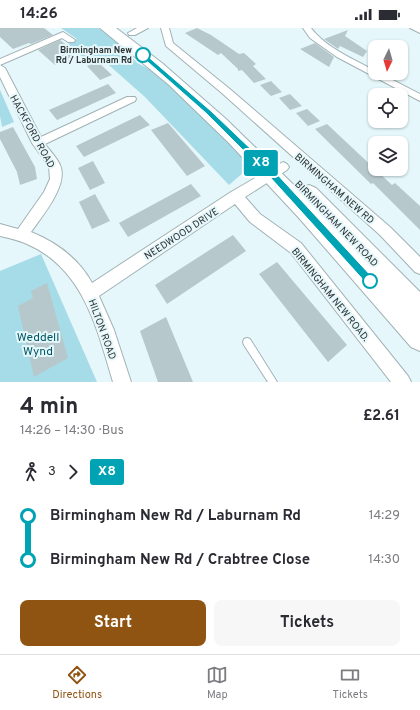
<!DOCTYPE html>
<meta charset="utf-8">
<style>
:root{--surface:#fff;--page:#f7f7f7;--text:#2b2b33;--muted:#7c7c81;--line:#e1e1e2;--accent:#8f5412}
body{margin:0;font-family:Overpass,sans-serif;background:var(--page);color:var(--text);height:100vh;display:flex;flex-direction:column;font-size:15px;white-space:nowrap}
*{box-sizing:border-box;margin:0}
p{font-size:13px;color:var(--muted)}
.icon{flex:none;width:22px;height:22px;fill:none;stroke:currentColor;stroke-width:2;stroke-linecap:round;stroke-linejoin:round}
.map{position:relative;height:354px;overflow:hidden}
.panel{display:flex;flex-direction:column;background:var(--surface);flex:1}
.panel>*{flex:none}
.badge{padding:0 8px;border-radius:3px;font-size:14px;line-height:26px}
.needle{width:26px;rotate:185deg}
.tools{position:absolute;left:368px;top:12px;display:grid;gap:8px}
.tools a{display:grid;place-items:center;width:40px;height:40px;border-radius:8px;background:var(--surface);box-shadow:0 1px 3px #0004;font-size:20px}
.map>.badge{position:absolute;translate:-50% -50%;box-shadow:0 0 0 2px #fff}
.legs{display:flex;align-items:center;gap:6px;height:44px;padding:0 20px;font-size:13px}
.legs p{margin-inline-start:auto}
.headline{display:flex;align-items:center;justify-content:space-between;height:68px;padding:0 20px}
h1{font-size:22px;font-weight:700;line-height:30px}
.cta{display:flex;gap:8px;margin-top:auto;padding:8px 20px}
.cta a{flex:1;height:46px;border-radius:8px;background:var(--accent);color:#fff;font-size:16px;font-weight:700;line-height:46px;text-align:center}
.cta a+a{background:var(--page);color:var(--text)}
ul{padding:0 20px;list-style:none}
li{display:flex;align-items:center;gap:14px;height:44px;font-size:15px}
li i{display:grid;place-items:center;width:6px;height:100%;margin:0 5px;background:currentColor}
li i::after{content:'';width:10px;height:10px;margin:-5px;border:3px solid;border-radius:50%;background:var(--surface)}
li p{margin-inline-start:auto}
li:first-child i{background:linear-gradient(#0000 50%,currentColor 0)}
li:last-child i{background:linear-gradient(currentColor 50%,#0000 0)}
.status{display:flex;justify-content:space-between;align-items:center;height:28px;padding:0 20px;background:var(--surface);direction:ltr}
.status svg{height:11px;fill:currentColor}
.menu{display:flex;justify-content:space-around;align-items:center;height:56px;border-top:1px solid var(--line);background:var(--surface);font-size:11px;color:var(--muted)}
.menu a{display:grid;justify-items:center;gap:2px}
.menu .on{color:var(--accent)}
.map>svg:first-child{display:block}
</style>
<div class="status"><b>14:26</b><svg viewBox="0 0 49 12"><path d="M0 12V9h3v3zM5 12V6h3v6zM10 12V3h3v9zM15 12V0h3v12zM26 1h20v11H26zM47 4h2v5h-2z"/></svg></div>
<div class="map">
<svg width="420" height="354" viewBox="0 0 420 354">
<rect width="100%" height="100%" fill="#e5f7fa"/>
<!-- green -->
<path fill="#a6dce7" d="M61,0H98L120,15L137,35L153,43L193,79L252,137L229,157L145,69L102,31L88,34L68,16L77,11Z
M0,62L14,94L2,99L0,88Z
M41,226L97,354H0V243Z"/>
<!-- building -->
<path fill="#b7c8cc" d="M0,0H44L53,7L31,16L29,15L13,21L0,9Z
M197,0L211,7L239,26L244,25L256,36L253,38L266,51L254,55L242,42L238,43V41L221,25L218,27L185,5Z
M348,2L345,8L367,23L363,29L340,18L338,21L324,11Z
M60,12L78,26L55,37L38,22Z
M315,15L334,29L329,39L300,21Z
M98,34L112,47L100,52L87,38Z
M271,53L282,64L271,68L260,57Z
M108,56L116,65L57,92L49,82Z
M290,66L302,78L290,82L279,70Z
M307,81L320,93L308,98L296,85Z
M140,87L150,97L84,129L76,118Z
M168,95L205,138L187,148L151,102Z
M327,96L392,157L395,155L420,178V202L373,155L371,156L315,101Z
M13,99L35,139L37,151L20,157L17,144L0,111V104Z
M93,133L105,155L90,162L78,140Z
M191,156L201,168L128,209L119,195Z
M95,166L110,193L92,201L79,174Z
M233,207L246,223L167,276L155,257Z
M277,234L347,317L328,334L259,246Z
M47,255L68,330L34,349L18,278L33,270L31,263Z
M166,289L193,354H158L140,303Z"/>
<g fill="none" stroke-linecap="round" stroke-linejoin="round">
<defs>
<path id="service" d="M247,310L250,311L277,354H268L244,317L243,314L244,311Z"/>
<path id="minor" d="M137,0H148L135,7H129L128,5Z
M161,0H169L173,15L231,62L390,199L420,229V246L415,244L380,207L223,66L166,18Z
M303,0H311C326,20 354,31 375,43V45H379L420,66V73L337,29L310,10Z
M410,0H420V5Z
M63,4L75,12L74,14H68L62,10L0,37V31Z
M0,37L5,40L41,109L127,69H135L136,71L135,73L45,116C50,123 57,130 60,137C69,157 42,188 31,204C56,214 79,231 92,255L231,164L283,134L287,136L289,139L287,142L245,169L260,186L301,215L408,348L411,354H391L291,225L250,194L235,176L99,268L114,302L131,354H113C97,300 83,240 27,216C18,212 9,210 0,208V196L18,201L44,164L50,151L49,139L32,115L0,49Z"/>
<path id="trunk" d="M100,0H116L162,35L226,91L300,163L302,160L309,157L316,160L420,264V323L411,319L299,190L229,115L168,56Z"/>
</defs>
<!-- service casing -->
<use href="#service" stroke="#a1b2b5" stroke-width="2"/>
<!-- minor casing -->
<use href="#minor" stroke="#a1b2b5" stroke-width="2"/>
<!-- trunk casing -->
<use href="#trunk" stroke="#a1b2b5" stroke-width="2"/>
<!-- service -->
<use href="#service" fill="#fff" fill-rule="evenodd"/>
<!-- minor -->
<use href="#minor" fill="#fff" fill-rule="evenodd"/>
<!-- trunk -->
<use href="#trunk" fill="#fff" fill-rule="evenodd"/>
</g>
<!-- line-1 -->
<path fill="#00a3b4" stroke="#fff" d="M141,26H145L211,83L275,144L373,250L375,253L373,256L370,257L367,256L269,148L207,86L141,28Z"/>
<!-- markers -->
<g fill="#fff" stroke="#00a3b4" stroke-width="2">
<circle cx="143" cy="27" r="7"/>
<circle cx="370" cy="253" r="7"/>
</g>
<g text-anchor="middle" stroke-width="4" stroke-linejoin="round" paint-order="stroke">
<!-- far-stop labels -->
<g font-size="9" font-weight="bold" fill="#2c3334" stroke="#e5f7fa" text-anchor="end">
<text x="132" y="25">Birmingham New<tspan x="132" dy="10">Rd / Laburnam Rd</tspan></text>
</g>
<!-- street labels -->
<g font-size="10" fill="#2c3334" stroke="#e5f7fa">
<text transform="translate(33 103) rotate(61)" y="4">HACKFORD ROAD</text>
<text transform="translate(335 160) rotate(41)" y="4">BIRMINGHAM NEW RD</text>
<text transform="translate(337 195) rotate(46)" y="4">BIRMINGHAM NEW ROAD</text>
<text transform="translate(181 205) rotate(-33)" y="4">NEEDWOOD DRIVE</text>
<text transform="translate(331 266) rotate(51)" y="4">BIRMINGHAM NEW ROAD.</text>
<text transform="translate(103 301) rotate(70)" y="4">HILTON ROAD</text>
</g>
<!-- near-park labels -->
<g font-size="12" fill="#005866" stroke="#e5f7fa">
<text x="38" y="313">Weddell<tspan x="38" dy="14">Wynd</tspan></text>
</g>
</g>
</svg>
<div class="tools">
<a><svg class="needle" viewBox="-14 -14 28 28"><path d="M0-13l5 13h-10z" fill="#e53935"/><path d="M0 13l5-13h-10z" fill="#7c7c81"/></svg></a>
<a><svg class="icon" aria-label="locate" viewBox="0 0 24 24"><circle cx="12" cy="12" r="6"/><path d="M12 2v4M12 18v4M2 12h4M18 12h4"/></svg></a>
<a><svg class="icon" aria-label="layers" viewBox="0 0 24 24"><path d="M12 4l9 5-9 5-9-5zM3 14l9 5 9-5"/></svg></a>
</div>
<b class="badge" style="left:261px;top:135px;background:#00a3b4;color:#fff">X8</b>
</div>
<section class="panel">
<div class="headline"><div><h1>4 min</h1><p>14:26 – 14:30 · Bus</p></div><b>£2.61</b></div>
<div class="legs"><svg class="icon" aria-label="walk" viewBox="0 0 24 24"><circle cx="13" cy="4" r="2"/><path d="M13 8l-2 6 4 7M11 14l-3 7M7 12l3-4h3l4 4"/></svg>3<svg class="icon" aria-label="forward" viewBox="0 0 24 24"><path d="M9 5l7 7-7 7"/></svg><b class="badge" style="background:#00a3b4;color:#fff">X8</b></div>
<ul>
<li><i style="color:#00a3b4"></i><b>Birmingham New Rd / Laburnam Rd</b><p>14:29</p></li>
<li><i style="color:#00a3b4"></i><b>Birmingham New Rd / Crabtree Close</b><p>14:30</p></li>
</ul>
<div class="cta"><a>Start</a><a>Tickets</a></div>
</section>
<nav class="menu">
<a class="on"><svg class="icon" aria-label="directions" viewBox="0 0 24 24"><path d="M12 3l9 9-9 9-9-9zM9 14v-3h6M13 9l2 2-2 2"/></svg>Directions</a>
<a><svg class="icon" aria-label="map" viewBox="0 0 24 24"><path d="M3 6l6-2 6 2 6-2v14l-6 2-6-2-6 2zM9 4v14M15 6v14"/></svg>Map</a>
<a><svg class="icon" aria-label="tickets" viewBox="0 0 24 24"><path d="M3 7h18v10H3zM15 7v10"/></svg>Tickets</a>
</nav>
